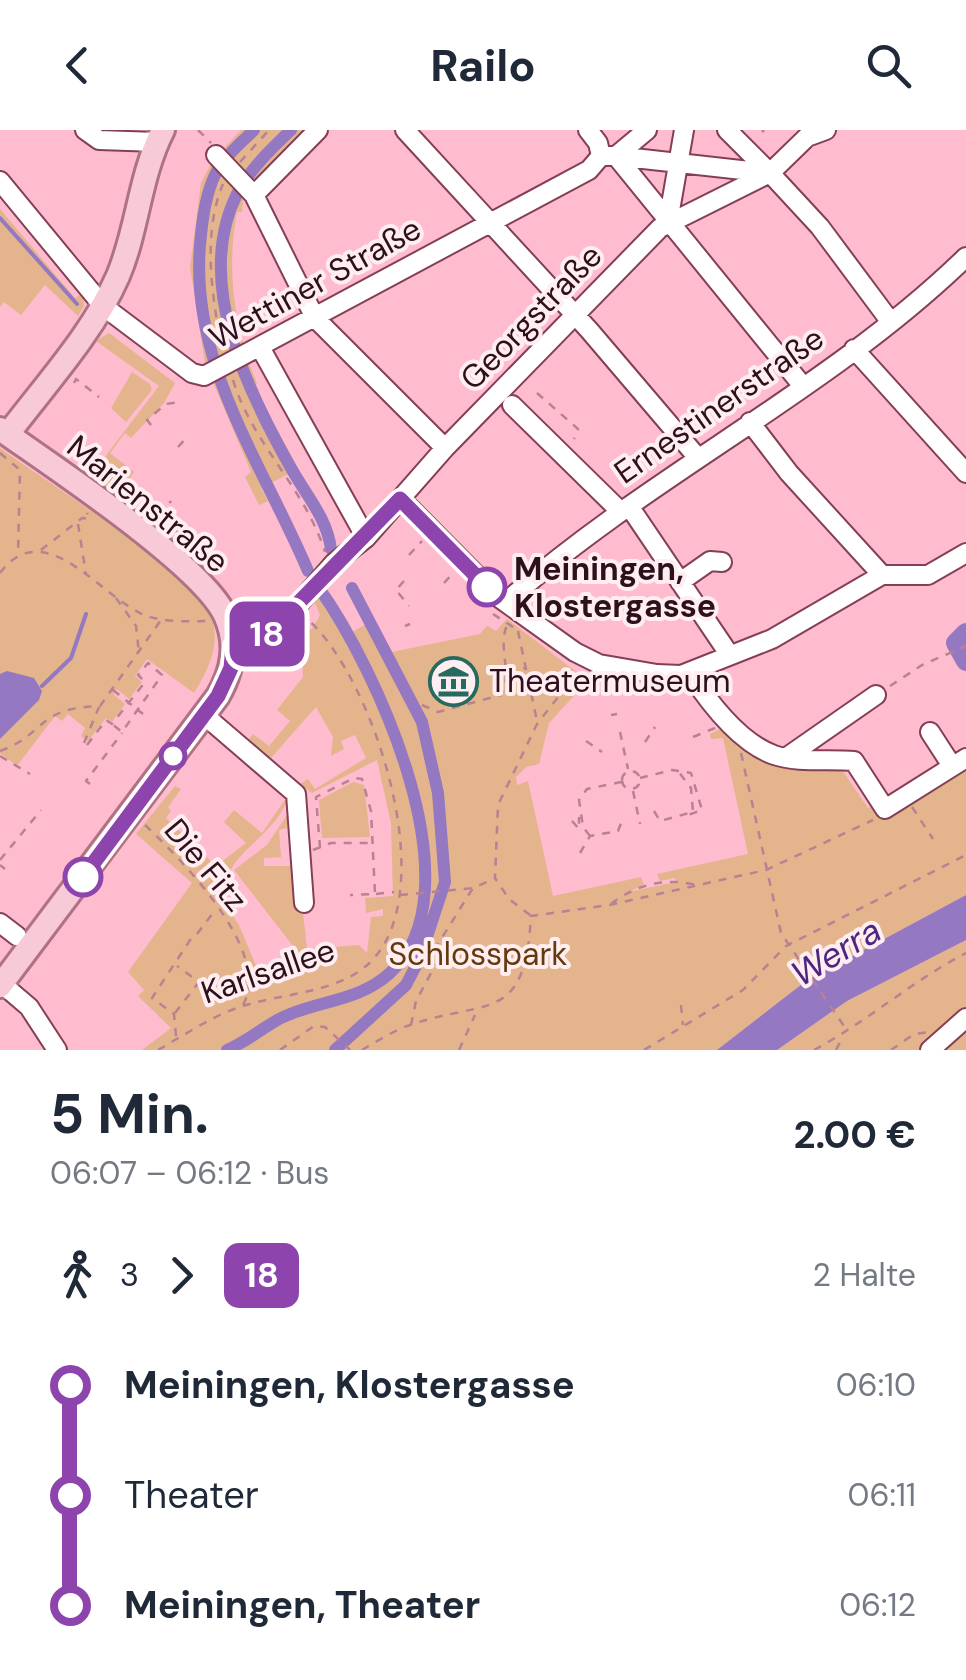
<!DOCTYPE html>
<html lang="de">
<meta charset="utf-8">
<style>
:root{--surface:#fff;--page:#f6f6f7;--text:#1f2937;--muted:#747a83}
body{margin:0;font-family:"DM Sans",sans-serif;background:var(--page);color:var(--text);height:100vh;display:flex;flex-direction:column;font-size:38px;white-space:nowrap}
*{box-sizing:border-box;margin:0}
p{font-size:32px;color:var(--muted)}
.icon{flex:none;width:55px;height:55px;fill:none;stroke:currentColor;stroke-width:2;stroke-linecap:round;stroke-linejoin:round}
.map{position:relative;height:920px;overflow:hidden}
.side{display:flex;flex-direction:column;background:var(--surface);flex:1}
.side>*{flex:none}
.badge{padding:0 20px;border-radius:15px;font-size:35px;line-height:65px}
.map>.badge{position:absolute;translate:-50% -50%;box-shadow:0 0 0 5px #fff}
.legs{display:flex;align-items:center;gap:15px;height:110px;padding:0 50px;font-size:32px}
.legs p{margin-inline-start:auto}
.overview{display:flex;align-items:center;justify-content:space-between;height:170px;padding:0 50px}
h1{font-size:55px;font-weight:700;line-height:75px}
ul{padding:0 50px;list-style:none}
li{display:flex;align-items:center;gap:35px;height:110px;font-size:38px}
li i{display:grid;place-items:center;width:15px;height:100%;margin:0 12px;background:currentColor}
li i::after{content:'';width:25px;height:25px;margin:-12px;border:8px solid;border-radius:50%;background:var(--surface)}
li p{margin-inline-start:auto}
li:first-child i{background:linear-gradient(#0000 50%,currentColor 0)}
li:last-child i{background:linear-gradient(currentColor 50%,#0000 0)}
header{display:flex;justify-content:space-between;align-items:center;height:130px;padding:0 50px;background:var(--surface);font-size:45px;font-weight:700}
.map>svg:first-child{display:block}
</style>
<header><svg class="icon" aria-label="back" viewBox="0 0 24 24"><path d="M15 5l-7 7 7 7"/></svg>Railo<svg class="icon" aria-label="search" viewBox="0 0 24 24"><circle cx="10" cy="10" r="6"/><path d="M15 15l6 6"/></svg></header>
<div class="map">
<svg width="966" height="920" viewBox="0 0 966 920">
<rect width="100%" height="100%" fill="#febcce"/>
<!-- green -->
<path fill="#e4b48d" d="M241,0H310L244,64L242,82H237C226,139 234,200 257,253L253,256L298,339L261,358L268,371L259,375L245,347L251,342L205,233L190,137L201,53L213,30Z
M0,79L75,168L83,163L84,176L78,186L45,155L21,185L4,172L0,177Z
M109,203L175,253L164,273L131,308L125,303L110,323L134,342L114,368L88,349L159,256L96,211Z
M132,242L150,254L152,260L126,292L111,278Z
M0,318C46,352 194,443 212,490C221,515 207,542 194,563L147,529L135,546L142,552L129,569L117,559L113,564L125,574L112,592L106,588L88,611L81,606L85,598L68,584L62,591L55,586L17,636L0,623Z
M317,460L347,505L368,493L373,502L379,499L392,522L480,504L487,496L496,501L507,489L579,544L581,558L549,593L539,634L526,637L516,647L517,655L528,651L553,766L641,747L644,755L628,762L676,752L675,748L660,751L657,744L748,724L723,608L711,609L710,604L723,598L746,613L840,637L868,678L966,636V765L806,851L717,920H142L171,898L138,866L144,860L128,842L192,753L136,704L175,656L181,659L168,677L171,681L166,688L216,736L246,713L224,692L234,680L262,703L289,664C279,706 223,723 226,761L220,753L214,758L239,795L260,845L300,825L234,740L267,715L287,685V698L279,700L281,727L264,728V736H298L307,819L359,815L367,823L371,787L383,786V779L366,783L365,768L393,766L391,693L377,630L312,663L300,654L308,649L315,659L366,628L355,605L341,611L344,619L331,626L333,607L316,577L270,629L248,611L253,604L269,616L290,591L277,580L303,547L301,500L312,499L320,485L314,470Z
M353,652L364,655L370,707L322,708L319,670Z
M966,810V920H777L847,871Z"/>
<!-- water -->
<path fill="#9478c1" d="M7,541L34,548L42,561L39,570L0,609V544Z
M966,765V810L847,871L777,920H717L806,851Z"/>
<g fill="none" stroke-linecap="round" stroke-linejoin="round">
<!-- stream -->
<path stroke="#9478c1" stroke-width="4" d="M0,88L77,174
M42,556L71,528L86,484"/>
<!-- canal -->
<path stroke="#9478c1" stroke-width="12" d="M254,0C242,12 227,24 218,39C207,58 203,84 201,105C186,230 262,332 308,441
M291,0C271,19 250,39 237,64C193,152 248,262 291,338C306,365 327,388 331,419
M227,920C246,912 261,899 279,889C316,870 357,873 390,843C480,761 376,538 319,458
M335,920L406,855L420,828L445,752L438,663L422,592L352,458"/>
<!-- river -->
<path stroke="#9478c1" stroke-width="20" d="M966,503L956,513L966,531"/>
<defs>
<path id="minor" d="M85,0L99,10L157,12
M405,0L589,200L698,328
M826,0L807,7L770,43L820,97L890,191
M216,25L254,65
M601,26H616L802,255
M616,26L769,43
M616,26L647,0
M0,51L103,176L192,243L204,246L589,40L601,26L598,13L588,0
M254,65L315,188L445,318
M254,65L318,0
M668,92L684,0
M260,217L366,408
M854,219L966,343
M512,275L619,380
M750,292L789,343L882,445
M401,369L498,467L575,522L599,534L657,544L681,545L772,509L882,445
M629,376L729,524
M882,445H928L966,423
M680,452L710,431L722,432
M506,472C649,345 828,261 966,127
M233,516L261,508L289,485L334,433L366,408L445,318L660,98L770,43L727,0
M689,542C708,571 740,613 774,625C797,633 829,629 854,631L885,679L966,628
M204,585L296,664L304,773
M930,602L952,636
M787,627L876,565
M0,793L17,806
M2,854L29,877L57,920
M930,920L966,888"/>
<path id="major" d="M0,299C52,336 201,434 225,485C238,514 233,540 218,566L0,856
M8,304C45,255 93,203 118,146C138,99 139,47 163,0"/>
</defs>
<!-- minor casing -->
<use href="#minor" stroke="#843f56" stroke-width="22"/>
<!-- major casing -->
<use href="#major" stroke="#ae7284" stroke-width="28"/>
<!-- path -->
<path stroke="#b88292" stroke-width="2.5" stroke-dasharray="8 8" stroke-linecap="butt" d="M198,0L211,13
M762,2L764,0
M240,32L269,0
M222,219C212,167 202,104 223,54
M233,250C253,315 305,358 325,422
M74,253L76,249L99,267
M537,263L578,299L574,309
M151,295L147,290L166,274L179,272
M178,317L187,307
M0,323L20,340L18,424
M160,386L171,371
M158,388L204,422
M78,394L86,444
M41,420L82,388L89,389L87,383
M409,425L422,411
M0,443C46,382 102,470 147,486C167,493 190,491 211,491
M404,451L396,460L409,476
M444,453L454,442
M116,468L136,496L139,523
M493,484L516,499
M405,496L410,494
M518,501L537,591
M256,537L260,541
M492,545L525,538
M890,556L922,535L966,516
M113,560L143,584
M422,575L438,582L501,565C514,543 496,517 508,493
M611,585L617,584
M620,602L628,639
M693,607L715,598
M586,611L602,622
M645,612L655,597
M84,613L99,577
M87,615L106,590L112,594L145,552L138,545L148,533L162,545L122,602L112,594
M0,621C47,604 35,578 100,576L161,490
M741,623L781,803L848,902
M0,626L30,644
M622 650a9 9 0 1 1 18 0a9 9 0 1 1-18 0Z
M640,648L672,640L691,643L702,680L688,685
M90,654L86,651L122,603
M633,661L640,694
M912,677L933,709
M654,681L660,691L693,682L691,658L678,641
M572,691L579,699V687
M145,695C181,729 273,822 243,875
M590,706L583,697L579,670L587,659L621,652
M320,718L316,667L354,648L362,649L371,681L375,764L350,765
M313,720L331,713H372
M580,723L590,706L618,701L623,688
M0,730L41,680
M0,735L5,739
M376,764L394,762
M400,765L473,758L494,749
M611,774C635,755 666,747 696,755
M530,785L509,769L495,748L498,675L537,594L562,562L588,546
M197,804L216,779
M681,875L683,895
M175,883L199,852L177,836
M411,895L416,871L438,830V814L473,758
M176,906L174,884L152,868L194,804
M158,920C186,904 215,884 246,875C283,864 328,863 361,840C450,776 374,545 306,488
M280,920L314,896L325,897L350,920
M362,920C377,911 393,901 410,895C488,868 525,895 531,786L609,775L766,740L873,690
M459,920L475,885
M644,920L743,860L786,816L966,725
M814,920C868,891 912,851 966,823
M836,920L843,906
M891,920L914,904L929,902"/>
<!-- minor -->
<use href="#minor" stroke="#fff" stroke-width="18"/>
<!-- major -->
<use href="#major" stroke="#f8cad7" stroke-width="22"/>
</g>
<g fill="none" stroke-linecap="round" stroke-linejoin="round">
<defs>
<path id="line-1" d="M83,747L218,566L231,538L233,516L270,502L400,369L487,457"/>
</defs>
<!-- line-1 casing -->
<use href="#line-1" stroke="#fff" stroke-width="22"/>
<!-- line-1 -->
<use href="#line-1" stroke="#8e44ad" stroke-width="15"/>
</g>
<!-- icons -->
<defs>
<symbol id="museum-ring" viewBox="-11 -11 22 22"><circle r="9.5" fill="#feedf1" stroke="#246a5f" stroke-width="1.5"/><path d="M0-6L6-3V-2H-6V-3ZM-5-1h2V3h-2ZM-1-1h2V3h-2ZM3-1h2V3H3ZM-6 4H6V6H-6Z" fill="#246a5f"/></symbol>
</defs>
<g fill-rule="evenodd">
<use href="#museum-ring" x="426" y="524" width="55" height="55"/>
</g>
<!-- markers -->
<g fill="#fff" stroke="#8e44ad" stroke-width="5">
<circle cx="487" cy="457" r="18"/>
<circle cx="173" cy="626" r="12"/>
<circle cx="83" cy="747" r="18"/>
</g>
<g text-anchor="middle" stroke-width="8" stroke-linejoin="round" paint-order="stroke">
<!-- street labels -->
<g font-size="32" fill="#2d101a" stroke="#feedf1">
<text transform="translate(315 153) rotate(-29)" y="11">Wettiner Straße</text>
<text transform="translate(531 187) rotate(-46)" y="11">Georgstraße</text>
<text transform="translate(719 275) rotate(-35)" y="11">Ernestinerstraße</text>
<text transform="translate(148 374) rotate(39)" y="11">Marienstraße</text>
<text transform="translate(206 735) rotate(50)" y="11">Die Fitz</text>
<text transform="translate(268 841) rotate(-19)" y="11">Karlsallee</text>
</g>
<!-- stop labels -->
<g font-size="32" font-weight="bold" fill="#2d101a" stroke="#feedf1" text-anchor="start">
<text x="514" y="450">Meiningen,<tspan x="514" dy="37">Klostergasse</tspan></text>
</g>
<!-- poi labels -->
<g font-size="32" fill="#2d101a" stroke="#feedf1" text-anchor="start">
<text x="489" y="562">Theatermuseum</text>
</g>
<!-- park labels -->
<g font-size="32" fill="#653909" stroke="#feedf1">
<text x="478" y="835">Schlosspark</text>
</g>
<!-- water labels -->
<g font-size="35" font-style="italic" fill="#4f267f" stroke="#feedf1">
<text transform="translate(836 822) rotate(-31)" y="12">Werra</text>
</g>
</g>
</svg>
<b class="badge" style="left:267px;top:504px;background:#8e44ad;color:#fff">18</b>
</div>
<section class="side">
<div class="overview"><div><h1>5 Min.</h1><p>06:07 – 06:12 · Bus</p></div><b>2.00 €</b></div>
<div class="legs"><svg class="icon" aria-label="walk" viewBox="0 0 24 24"><circle cx="13" cy="4" r="2"/><path d="M13 8l-2 6 4 7M11 14l-3 7M7 12l3-4h3l4 4"/></svg>3<svg class="icon" aria-label="forward" viewBox="0 0 24 24"><path d="M9 5l7 7-7 7"/></svg><b class="badge" style="background:#8e44ad;color:#fff">18</b><p>2 Halte</p></div>
<ul>
<li><i style="color:#8e44ad"></i><b>Meiningen, Klostergasse</b><p>06:10</p></li>
<li><i style="color:#8e44ad"></i><span>Theater</span><p>06:11</p></li>
<li><i style="color:#8e44ad"></i><b>Meiningen, Theater</b><p>06:12</p></li>
</ul>
</section>
